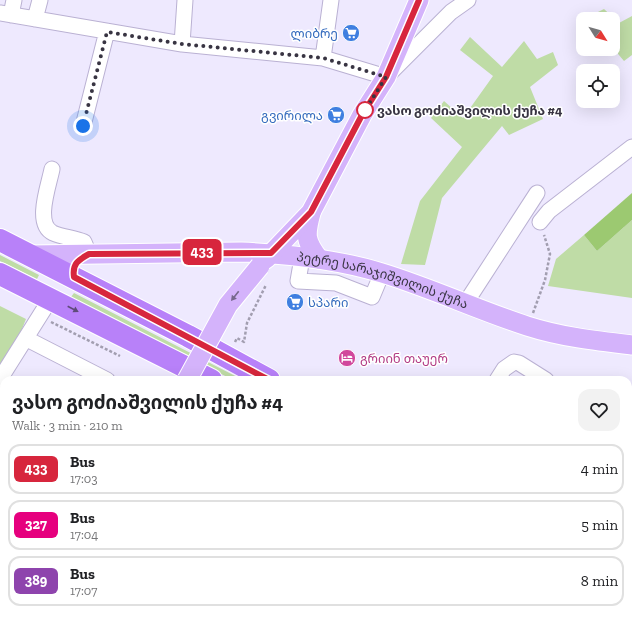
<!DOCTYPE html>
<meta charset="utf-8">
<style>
:root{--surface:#fff;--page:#f2f2f2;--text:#202124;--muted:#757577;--line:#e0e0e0}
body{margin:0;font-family:"Zilla Slab","Noto Sans Georgian",serif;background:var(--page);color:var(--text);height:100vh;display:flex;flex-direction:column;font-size:15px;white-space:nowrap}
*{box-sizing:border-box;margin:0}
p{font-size:13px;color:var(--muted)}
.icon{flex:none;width:22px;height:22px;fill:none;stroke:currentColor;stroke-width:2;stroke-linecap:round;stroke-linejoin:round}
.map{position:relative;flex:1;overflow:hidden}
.sheet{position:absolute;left:0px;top:376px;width:632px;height:244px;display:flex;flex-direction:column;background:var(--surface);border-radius:12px 12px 0 0;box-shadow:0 4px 16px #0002}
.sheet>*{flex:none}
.badge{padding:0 8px;border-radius:6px;font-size:14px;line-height:26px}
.needle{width:26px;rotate:127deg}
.controls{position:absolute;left:576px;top:12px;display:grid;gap:8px}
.controls a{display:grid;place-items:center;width:44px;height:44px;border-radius:8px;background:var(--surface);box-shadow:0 4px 16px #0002;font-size:20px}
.you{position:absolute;width:20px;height:20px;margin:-10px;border:3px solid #fff;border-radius:50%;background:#1a73e8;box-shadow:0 0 0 6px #1a73e833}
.map>.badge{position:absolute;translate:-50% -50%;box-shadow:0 0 0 2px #fff}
.round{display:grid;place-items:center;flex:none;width:42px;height:42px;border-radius:12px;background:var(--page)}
.head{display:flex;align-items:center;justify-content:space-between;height:68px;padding:0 12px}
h1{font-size:19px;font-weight:700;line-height:30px}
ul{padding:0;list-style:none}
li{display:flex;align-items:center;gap:12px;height:50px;margin:0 8px 6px;padding:0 4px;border:2px solid var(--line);border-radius:12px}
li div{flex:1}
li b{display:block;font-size:15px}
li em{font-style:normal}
li .badge{min-width:44px;font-weight:700;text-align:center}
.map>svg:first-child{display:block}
</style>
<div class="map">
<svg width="632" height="620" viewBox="0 0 632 620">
<rect width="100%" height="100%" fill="#eee9fe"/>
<!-- commercial -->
<path fill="#f6dbdd" d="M157,616H409L407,620H171Z
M474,616H583L590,620H472Z"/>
<!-- green -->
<path fill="#bfdca6" d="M604,9L619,23L632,16V55L624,61L613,48V19H589L588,17Z
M470,37L502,67L524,41L537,59L553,52L558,65L530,87L543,119L509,135L502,126L442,198L425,265L401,264L420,201L462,147L431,118L444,101L463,118L493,76L460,50Z
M632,220V298L548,286L556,259L584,235L597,251Z
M0,255L39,275L37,279L0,261Z
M74,293L243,380H233L71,297Z
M0,306L26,319L18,339L0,367Z
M416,616H474L472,620H419Z"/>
<!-- forest -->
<path fill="#9cc971" d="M632,193V220L597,251L584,235Z"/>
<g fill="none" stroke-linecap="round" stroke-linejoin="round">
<!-- river -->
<path stroke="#5a97df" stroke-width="24" d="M0,609L4,608
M74,616L101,617L109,620"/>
<defs>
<path id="minor" d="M0,13L182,44L323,58L386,77L451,12L468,0
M11,15L14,0
M35,19L40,0
M182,44L185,0
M323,58L331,0
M83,126L107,31
M52,169C49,185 34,224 53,233C62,237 74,238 84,242L89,254
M540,222L549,211L632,147
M302,258L298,281L336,283L372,297L382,273
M465,304L537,193
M27,339L107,380
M0,379L51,298
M497,380L504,369L514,362L519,363L546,380
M628,431L632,434
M628,518L632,511
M628,562L632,565
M0,577L4,579
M15,616V620
M285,616L297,620
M451,616L453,620
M473,616L476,620
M334,620L336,616
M381,620L385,616"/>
<g id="major">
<path d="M311,213C305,235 305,241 319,259"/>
<path id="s1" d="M31,255L241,252C287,254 337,259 382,273C431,288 478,310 527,326C561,337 597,341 632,345"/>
<path d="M266,259L311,212L362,115L386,77L419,0"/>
</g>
<path id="highway" d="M0,240L188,336L269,380
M0,274L211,380
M628,585L632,588
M625,616L632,620"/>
</defs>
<!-- minor casing -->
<use href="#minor" stroke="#bab1d3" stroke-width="17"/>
<!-- major casing -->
<use href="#major" stroke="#fff" stroke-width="21"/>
<!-- highway casing -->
<use href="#highway" stroke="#fff" stroke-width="24"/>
<!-- path -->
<path stroke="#a29eb0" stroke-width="2.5" stroke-dasharray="3 2" stroke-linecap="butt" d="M533,313L545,280L550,254L544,235
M51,322L120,356
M235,342L237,338L244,342L247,323L266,285
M598,616L605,620"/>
<!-- minor -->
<use href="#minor" stroke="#fff" stroke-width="15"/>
<!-- major -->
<use href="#major" stroke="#d4b3fb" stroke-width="19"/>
<!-- highway -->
<use href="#highway" stroke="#b881f9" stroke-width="22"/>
<defs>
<path id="major-bridge" d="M187,380L228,305L260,266"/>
</defs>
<!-- major-bridge casing -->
<use href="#major-bridge" stroke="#fff" stroke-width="21" stroke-linecap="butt"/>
<!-- major-bridge -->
<use href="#major-bridge" stroke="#d4b3fb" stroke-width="19"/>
</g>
<!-- one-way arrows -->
<defs><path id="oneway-solid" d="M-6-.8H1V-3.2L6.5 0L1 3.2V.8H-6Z"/></defs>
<use fill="#76678c" href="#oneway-solid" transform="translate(235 296) rotate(128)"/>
<use fill="#5e4b79" href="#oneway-solid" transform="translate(73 309) rotate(27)"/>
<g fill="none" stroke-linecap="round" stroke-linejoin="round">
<defs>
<path id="line" d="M269,380L74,277C72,264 78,260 89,254L271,253L311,212L362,115L386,77L419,0"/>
</defs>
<!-- line casing -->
<use href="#line" stroke="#fff" stroke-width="9"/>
<!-- line -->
<use href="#line" stroke="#d7263d" stroke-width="6"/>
<!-- walk -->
<path stroke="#383442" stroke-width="4" stroke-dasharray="0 7.2" d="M83,126L107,32L182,44L323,58L386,77L362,115L365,110"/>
</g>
<!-- icons -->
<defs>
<symbol id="supermarket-disc" viewBox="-11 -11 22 22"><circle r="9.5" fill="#3f7fe0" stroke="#fff"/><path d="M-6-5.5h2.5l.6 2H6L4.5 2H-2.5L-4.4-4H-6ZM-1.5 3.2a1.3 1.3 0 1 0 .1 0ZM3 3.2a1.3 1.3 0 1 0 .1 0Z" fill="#fff"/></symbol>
<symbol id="hotel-disc" viewBox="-11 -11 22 22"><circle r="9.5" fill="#d1479c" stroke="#fff"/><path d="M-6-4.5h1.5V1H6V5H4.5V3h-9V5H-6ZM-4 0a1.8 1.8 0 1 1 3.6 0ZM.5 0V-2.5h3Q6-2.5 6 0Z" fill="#fff"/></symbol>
</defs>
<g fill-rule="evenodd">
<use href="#supermarket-disc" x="341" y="23" width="20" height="20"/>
<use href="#supermarket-disc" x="326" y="105" width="20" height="20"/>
<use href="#supermarket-disc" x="285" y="292" width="20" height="20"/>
<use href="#hotel-disc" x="337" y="348" width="20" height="20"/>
</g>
<!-- markers -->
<circle fill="#fff" stroke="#d7263d" stroke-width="2" cx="365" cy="110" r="8"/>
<g text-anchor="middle" stroke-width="3" stroke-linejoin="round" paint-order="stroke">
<!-- shop labels -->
<g font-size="13" fill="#366cbe" stroke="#fff" text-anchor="end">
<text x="338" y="38">ლიბრე</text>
<text x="323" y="120">გვირილა</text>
<text x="308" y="307" text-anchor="start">სპარი</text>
</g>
<!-- stop labels -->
<g font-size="13" font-weight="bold" fill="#383442" stroke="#fff" text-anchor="start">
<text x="377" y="115">ვასო გოძიაშვილის ქუჩა #4</text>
</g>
<!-- street labels -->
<g font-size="13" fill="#383442" stroke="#fff">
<text dy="5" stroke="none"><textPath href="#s1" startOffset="355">პეტრე სარაჯიშვილის ქუჩა</textPath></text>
</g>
<!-- hotel labels -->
<g font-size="13" fill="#b23c85" stroke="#fff" text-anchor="start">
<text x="360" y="363">გრიინ თაუერ</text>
</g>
</g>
</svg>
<div class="controls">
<a><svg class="needle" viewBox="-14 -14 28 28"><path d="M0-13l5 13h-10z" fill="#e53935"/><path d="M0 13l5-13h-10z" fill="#757577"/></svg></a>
<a><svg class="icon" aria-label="locate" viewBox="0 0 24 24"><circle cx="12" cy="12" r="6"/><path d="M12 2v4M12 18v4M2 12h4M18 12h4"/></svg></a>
</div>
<div class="you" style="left:83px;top:126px"></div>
<b class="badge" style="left:202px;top:252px;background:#d7263d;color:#fff">433</b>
<section class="sheet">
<div class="head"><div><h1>ვასო გოძიაშვილის ქუჩა #4</h1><p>Walk · 3 min · 210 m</p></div><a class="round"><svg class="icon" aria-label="heart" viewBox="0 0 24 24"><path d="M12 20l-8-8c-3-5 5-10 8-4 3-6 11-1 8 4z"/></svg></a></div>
<ul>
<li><span class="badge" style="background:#d7263d;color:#fff">433</span><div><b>Bus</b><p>17:03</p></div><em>4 min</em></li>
<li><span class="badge" style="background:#e6007e;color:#fff">327</span><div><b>Bus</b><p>17:04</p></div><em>5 min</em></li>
<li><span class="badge" style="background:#8e44ad;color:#fff">389</span><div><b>Bus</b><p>17:07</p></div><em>8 min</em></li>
</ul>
</section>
</div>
